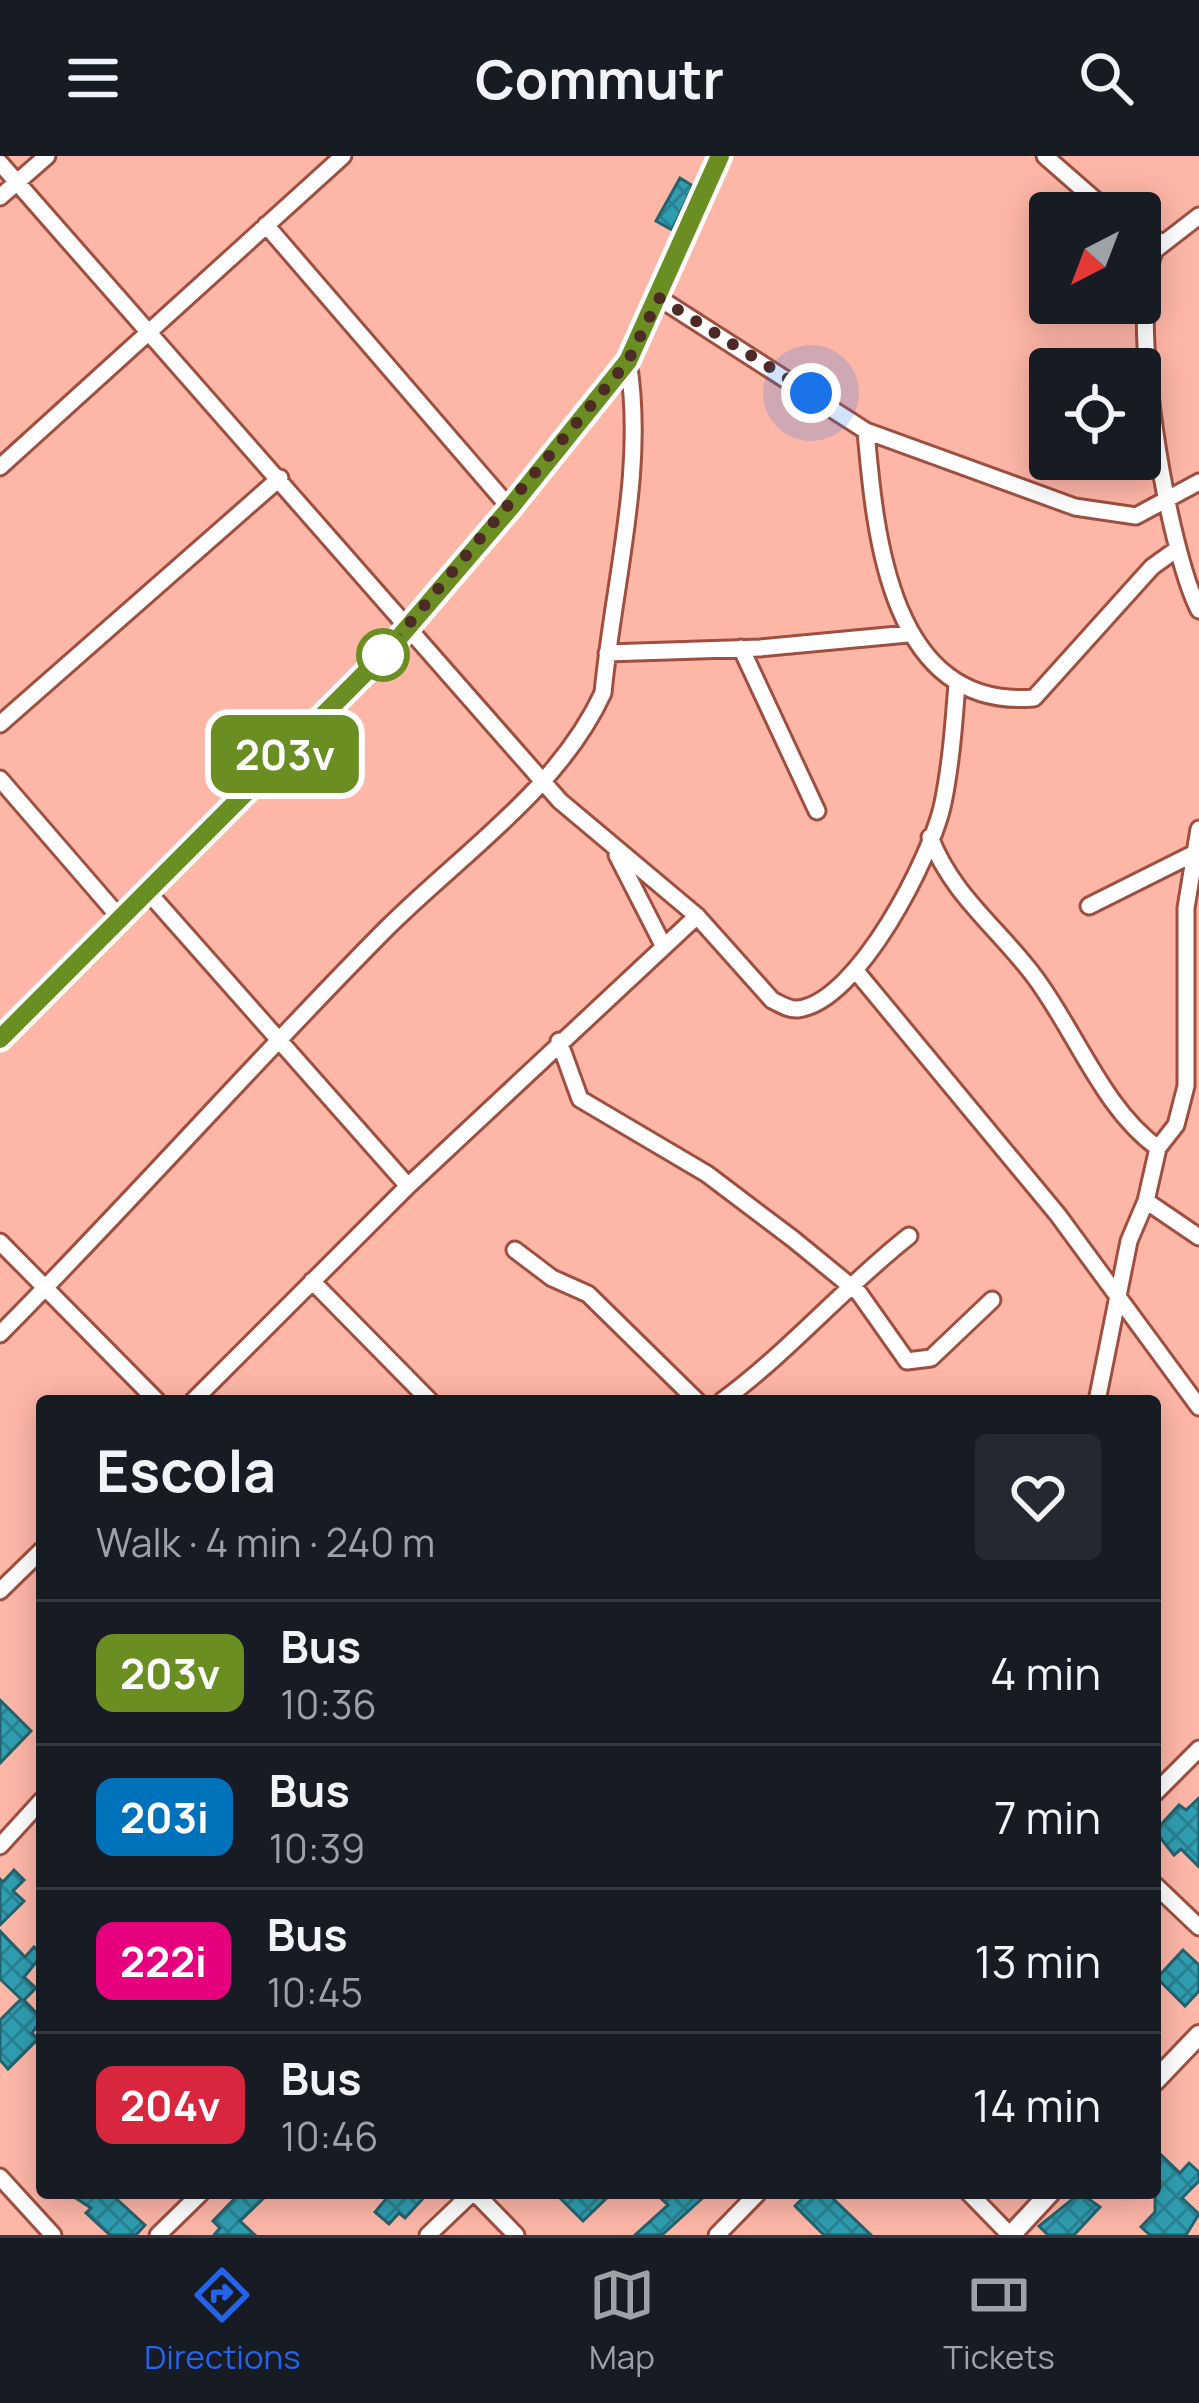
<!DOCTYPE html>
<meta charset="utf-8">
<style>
:root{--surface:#171b24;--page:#242831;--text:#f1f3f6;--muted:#9ea1a6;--line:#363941;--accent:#2563eb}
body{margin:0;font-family:Manrope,sans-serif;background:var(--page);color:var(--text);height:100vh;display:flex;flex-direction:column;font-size:45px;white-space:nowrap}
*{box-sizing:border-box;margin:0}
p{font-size:39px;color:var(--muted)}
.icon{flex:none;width:66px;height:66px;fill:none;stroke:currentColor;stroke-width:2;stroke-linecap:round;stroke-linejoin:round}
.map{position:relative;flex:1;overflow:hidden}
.sheet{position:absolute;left:36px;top:1239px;width:1125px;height:804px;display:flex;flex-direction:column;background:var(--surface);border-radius:12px;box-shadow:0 6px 30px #0003}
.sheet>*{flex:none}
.badge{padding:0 24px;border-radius:18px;font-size:42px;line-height:78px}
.needle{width:78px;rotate:222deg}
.tools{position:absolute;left:1029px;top:36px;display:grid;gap:24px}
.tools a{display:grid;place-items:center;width:132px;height:132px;border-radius:12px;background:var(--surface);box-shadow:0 6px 30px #0003;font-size:60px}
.you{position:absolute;width:60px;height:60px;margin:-30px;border:9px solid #fff;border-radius:50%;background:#1a73e8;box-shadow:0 0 0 18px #1a73e833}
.map>.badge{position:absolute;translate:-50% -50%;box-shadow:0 0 0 6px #fff}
.round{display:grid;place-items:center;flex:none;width:126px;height:126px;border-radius:12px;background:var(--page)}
.headline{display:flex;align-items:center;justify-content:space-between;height:204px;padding:0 60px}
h1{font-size:57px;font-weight:700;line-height:90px}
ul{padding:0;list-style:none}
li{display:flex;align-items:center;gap:36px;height:144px;padding:0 60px;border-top:3px solid var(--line)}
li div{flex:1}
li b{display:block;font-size:45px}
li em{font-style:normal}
li .badge{min-width:132px;font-weight:700;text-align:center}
header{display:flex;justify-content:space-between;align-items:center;height:156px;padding:0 60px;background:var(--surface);font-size:54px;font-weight:700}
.tab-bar{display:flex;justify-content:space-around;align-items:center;height:168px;border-top:3px solid var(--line);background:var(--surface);font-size:33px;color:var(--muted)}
.tab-bar a{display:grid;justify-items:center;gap:6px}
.tab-bar .current{color:var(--accent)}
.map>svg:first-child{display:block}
</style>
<header><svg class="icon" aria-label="menu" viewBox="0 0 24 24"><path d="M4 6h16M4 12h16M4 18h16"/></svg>Commutr<svg class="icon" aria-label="search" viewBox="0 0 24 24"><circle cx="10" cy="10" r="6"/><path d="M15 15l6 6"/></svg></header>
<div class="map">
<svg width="1199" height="2079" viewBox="0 0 1199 2079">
<defs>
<pattern id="building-cross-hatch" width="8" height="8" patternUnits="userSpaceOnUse" patternTransform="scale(3)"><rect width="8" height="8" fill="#2f9eb1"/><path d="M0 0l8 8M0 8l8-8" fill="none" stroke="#2a8190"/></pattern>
</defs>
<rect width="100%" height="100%" fill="#feb6a7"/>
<!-- building -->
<path fill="url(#building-cross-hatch)" stroke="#24626e" stroke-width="3" d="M680,22L693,30L672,74L656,65Z
M0,1544L31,1575L0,1607Z
M1199,1642V1711L1181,1693L1174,1699L1155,1675L1179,1649L1186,1654Z
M14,1714L24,1724L13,1735L24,1745L0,1769V1723L3,1726Z
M0,1775L25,1801L34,1791L42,1799L24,1821L36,1832L24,1844L42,1863L32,1877L38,1883L8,1913L0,1904V1864L21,1843L0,1823Z
M1183,1794L1199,1809V1835L1185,1850L1157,1822Z
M1155,1993L1180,2017L1189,2007L1199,2016V2025L1182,2042L1199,2058L1186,2079H1150L1141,2071L1155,2056Z
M68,2037H110L145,2069L136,2079H110L86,2057L91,2052Z
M240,2037H269L240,2065L255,2079H214L220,2072L213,2065Z
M391,2037H428L405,2062L399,2057L389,2068L375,2056Z
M555,2037H612L583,2065Z
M655,2037H708L662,2079H635L668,2049Z
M808,2037H827L871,2079H824L795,2050Z
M1080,2037L1100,2051L1074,2079H1048L1039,2070Z"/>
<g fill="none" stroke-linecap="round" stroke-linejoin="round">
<defs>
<path id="minor" d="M1045,0L1110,57
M0,7L560,645L697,760L772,844C780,848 789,854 798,853C858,846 932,700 943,647C951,608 954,567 957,527
M0,41L47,0
M1199,60L1155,94C1126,153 1168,394 1199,454
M266,69L510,352
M1140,76L1163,87
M659,142L866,275L1075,351L1136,360L1199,326
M866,275C875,379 890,554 1034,542L1152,411L1177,393
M0,311L343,0
M391,491L628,205L720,0
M741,492L817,655
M607,497L760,492L908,478
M0,568L280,322
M0,623L121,763
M930,681C952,739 998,772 1034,820C1075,874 1103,953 1158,992
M617,699L662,787
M148,736L408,1030
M1089,750L1193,698
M856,815L1058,1059L1199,1251
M559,885L580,943L707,1018L793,1083L859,1137L907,1205L931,1202L992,1144
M1146,1045L1199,1081
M0,1086L157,1245
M515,1094L552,1122L588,1138L697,1245
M312,1125L430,1245
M0,1178C132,1045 255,905 387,772C461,698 558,634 603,537C613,428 646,314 628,205
M193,1245L408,1030L697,760
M722,1245C789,1196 843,1132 909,1080
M1097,1245L1129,1085L1146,1045L1158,992L1176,969L1186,930V752L1199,673
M0,1435L42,1394
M1155,1637L1199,1593
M0,1690L42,1644
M1155,1729L1199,1771
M0,2021L53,2079
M475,2037L516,2079
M969,2037L1010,2079
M158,2079L201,2037
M428,2079L472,2037
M717,2079L758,2037"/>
<path id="tertiary" d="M0,883L391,491
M1155,1925L1199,1879
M1011,2079L1050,2037"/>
</defs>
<!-- minor casing -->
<use href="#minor" stroke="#9e4f40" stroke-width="21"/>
<!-- tertiary casing -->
<use href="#tertiary" stroke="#9e4f40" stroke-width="24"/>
<!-- minor -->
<use href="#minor" stroke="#fff" stroke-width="15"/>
<!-- tertiary -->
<use href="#tertiary" stroke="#fff" stroke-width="18"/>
</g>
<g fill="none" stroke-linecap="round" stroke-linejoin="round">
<defs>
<path id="line" d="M0,883L391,491L510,352L628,205L720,0"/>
</defs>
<!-- line casing -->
<use href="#line" stroke="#fff" stroke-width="27"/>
<!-- line -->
<use href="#line" stroke="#6b8e23" stroke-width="18"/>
<!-- walk -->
<path stroke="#4d2a23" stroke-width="12" stroke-dasharray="0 21.6" d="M383,499L628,205L659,142L811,237"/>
</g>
<!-- markers -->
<circle fill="#fff" stroke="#6b8e23" stroke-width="6" cx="383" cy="499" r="24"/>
</svg>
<div class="tools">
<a><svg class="needle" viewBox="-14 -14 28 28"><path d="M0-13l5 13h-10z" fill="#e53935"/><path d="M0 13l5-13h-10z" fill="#9ea1a6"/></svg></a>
<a><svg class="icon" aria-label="locate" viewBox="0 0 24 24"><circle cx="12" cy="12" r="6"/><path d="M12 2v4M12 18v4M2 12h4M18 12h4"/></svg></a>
</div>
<div class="you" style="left:811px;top:237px"></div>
<b class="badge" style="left:285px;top:598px;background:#6b8e23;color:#fff">203v</b>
<section class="sheet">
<div class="headline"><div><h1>Escola</h1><p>Walk · 4 min · 240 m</p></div><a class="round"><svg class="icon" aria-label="heart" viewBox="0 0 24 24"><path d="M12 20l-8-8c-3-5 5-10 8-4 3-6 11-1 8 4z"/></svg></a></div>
<ul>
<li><span class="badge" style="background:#6b8e23;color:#fff">203v</span><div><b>Bus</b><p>10:36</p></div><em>4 min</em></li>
<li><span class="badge" style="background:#0072bc;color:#fff">203i</span><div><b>Bus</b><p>10:39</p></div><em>7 min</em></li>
<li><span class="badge" style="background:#e6007e;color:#fff">222i</span><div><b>Bus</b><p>10:45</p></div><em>13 min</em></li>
<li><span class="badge" style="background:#d7263d;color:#fff">204v</span><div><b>Bus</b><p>10:46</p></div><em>14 min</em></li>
</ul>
</section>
</div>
<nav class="tab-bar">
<a class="current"><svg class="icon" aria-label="directions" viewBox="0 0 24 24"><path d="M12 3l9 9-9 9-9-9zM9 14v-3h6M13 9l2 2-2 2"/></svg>Directions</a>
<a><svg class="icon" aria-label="map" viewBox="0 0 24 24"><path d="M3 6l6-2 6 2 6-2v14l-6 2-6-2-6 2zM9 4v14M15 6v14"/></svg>Map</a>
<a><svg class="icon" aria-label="tickets" viewBox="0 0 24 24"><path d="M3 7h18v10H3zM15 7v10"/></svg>Tickets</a>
</nav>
